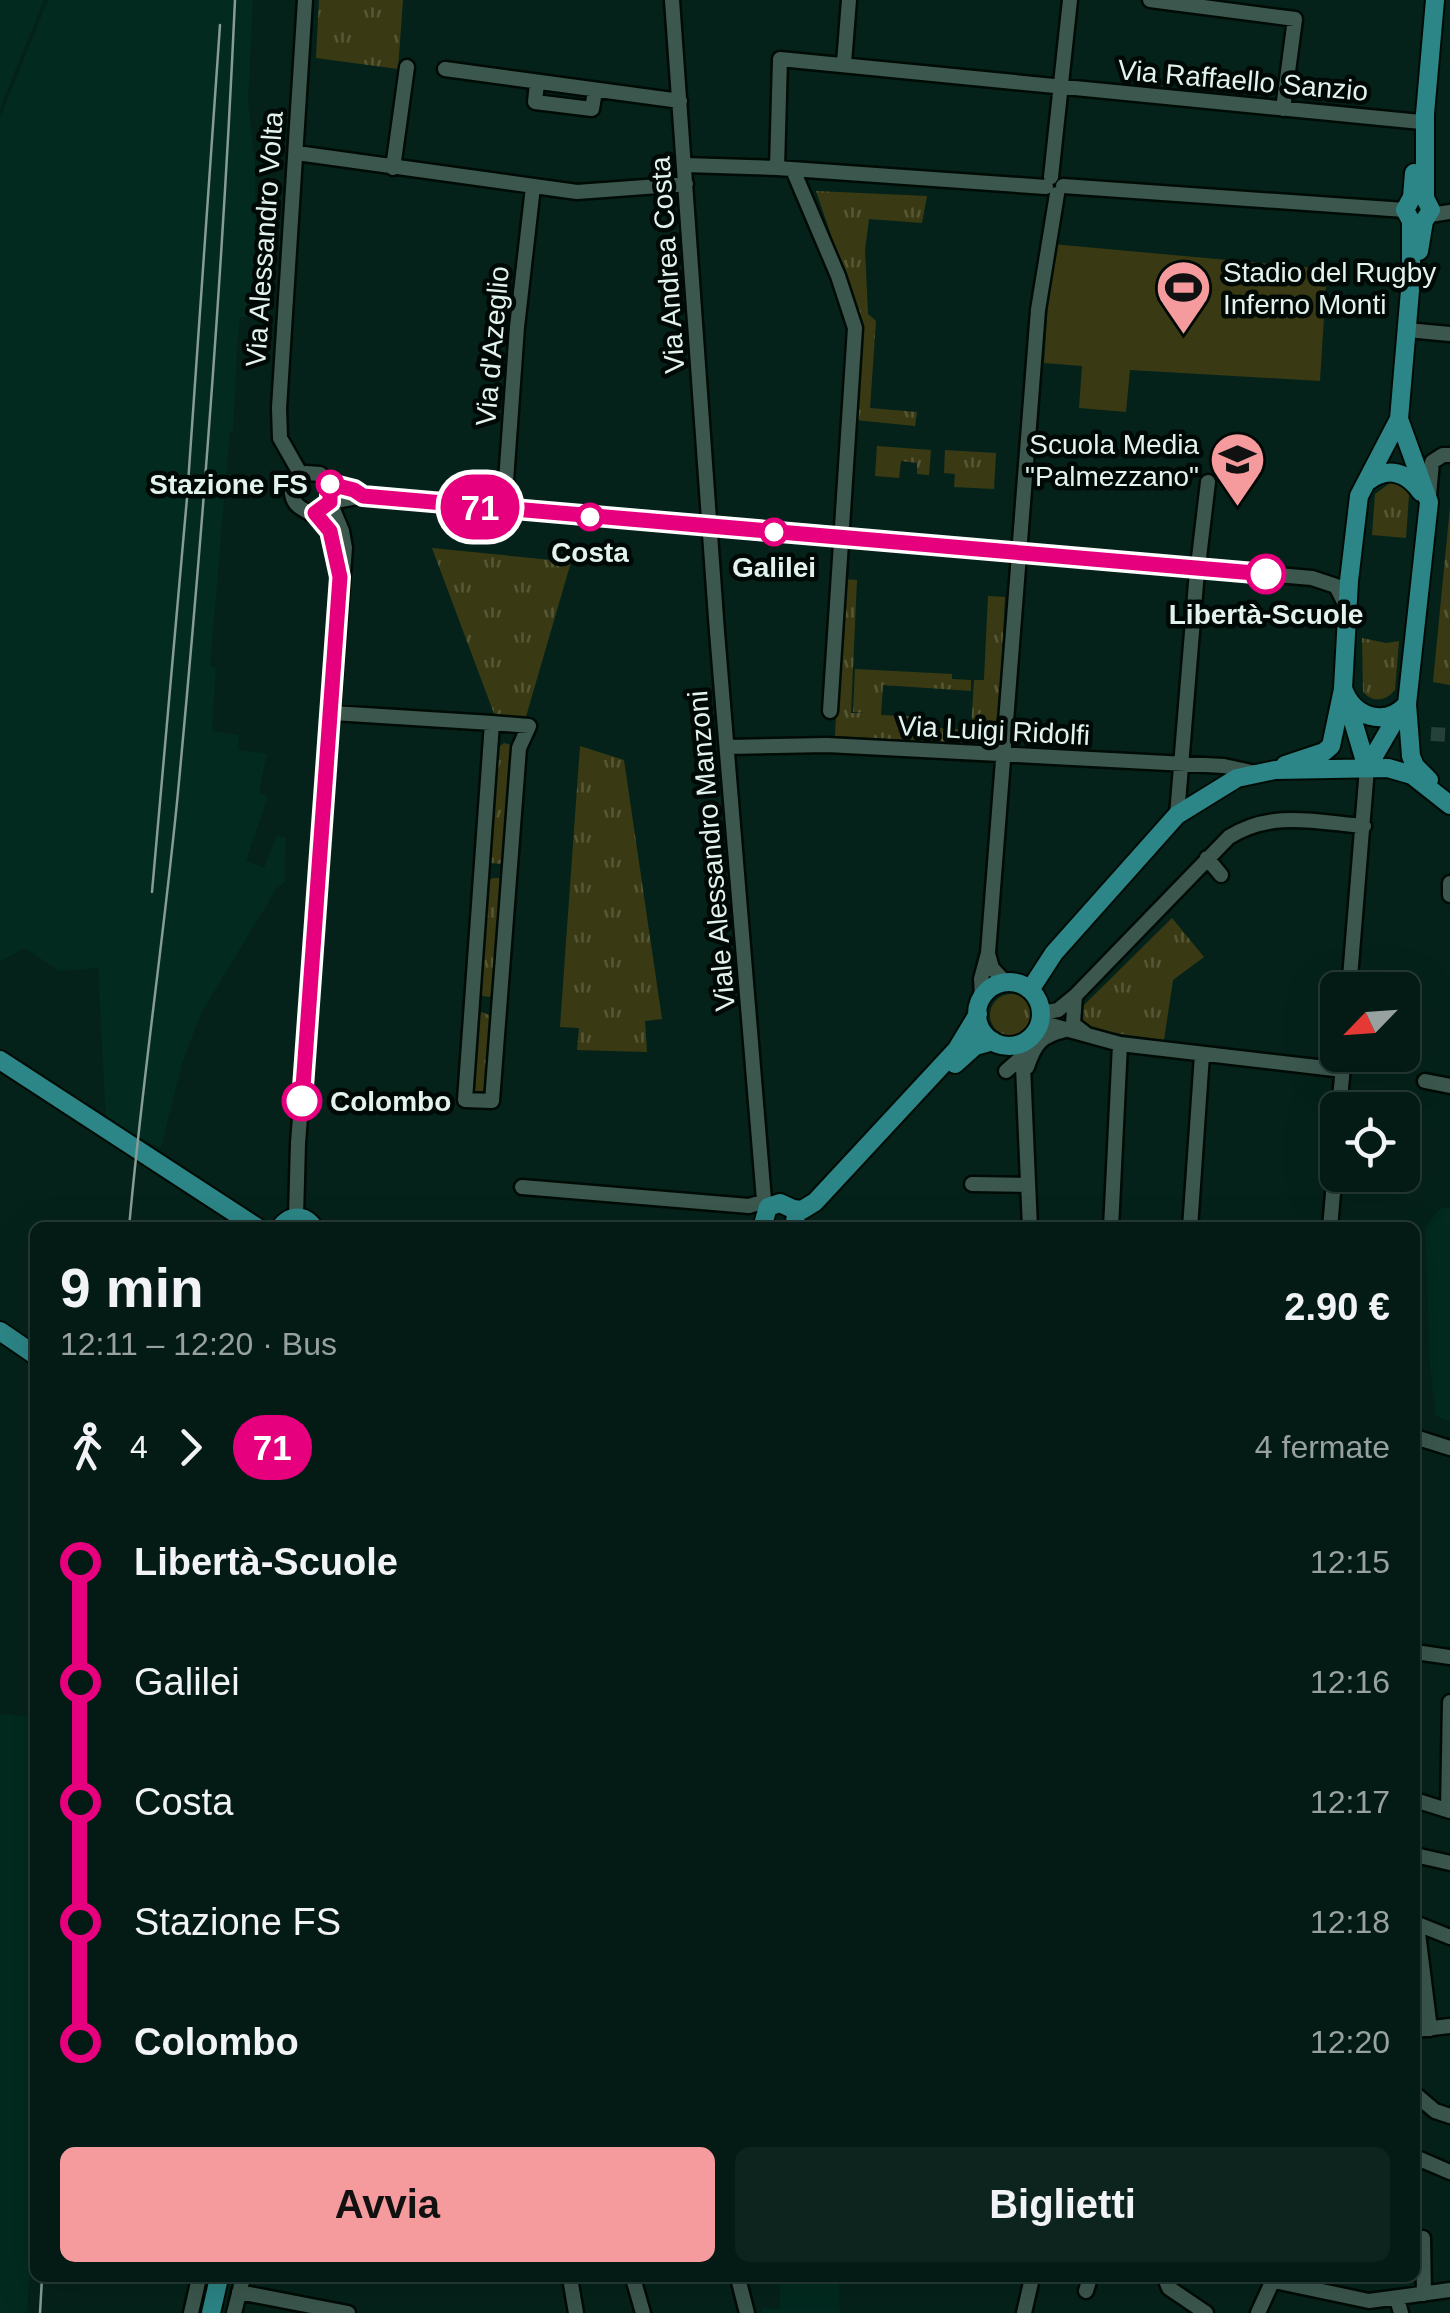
<!DOCTYPE html>
<html lang="it">
<meta charset="utf-8">
<style>
:root{--surface:#041a14;--page:#0d231d;--text:#f1f3f6;--muted:#97a1a0;--line:#253834;--accent:#f59b9d}
body{margin:0;font-family:Helvetica,sans-serif;background:var(--page);color:var(--text);height:100vh;display:flex;flex-direction:column;font-size:38px;white-space:nowrap}
*{box-sizing:border-box;margin:0}
p{font-size:32px;color:var(--muted)}
.icon{flex:none;width:55px;height:55px;fill:none;stroke:currentColor;stroke-width:2;stroke-linecap:round;stroke-linejoin:round}
.map{position:relative;flex:1;overflow:hidden}
.drawer{position:absolute;left:30px;top:1222px;width:1390px;height:1060px;display:flex;flex-direction:column;background:var(--surface);border-radius:15px;box-shadow:0 10px 40px #0002,0 0 0 2px var(--line)}
.drawer>*{flex:none}
.badge{padding:0 20px;border-radius:32px;font-size:35px;line-height:65px}
.needle{width:65px;rotate:245deg}
.fabs{position:absolute;left:1320px;top:972px;display:grid;gap:20px}
.fabs a{display:grid;place-items:center;width:100px;height:100px;border-radius:15px;background:var(--surface);box-shadow:0 10px 40px #0002,0 0 0 2px var(--line);font-size:50px}
.map>.badge{position:absolute;translate:-50% -50%;box-shadow:0 0 0 5px #fff}
.legs{display:flex;align-items:center;gap:15px;height:110px;padding:0 30px;font-size:32px}
.legs p{margin-inline-start:auto}
.overview{display:flex;align-items:center;justify-content:space-between;height:170px;padding:0 30px}
h1{font-size:55px;font-weight:800;line-height:75px}
.button{display:flex;gap:20px;margin-top:auto;padding:20px 30px}
.button a{flex:1;height:115px;border-radius:15px;background:var(--accent);color:#111;font-size:40px;font-weight:800;line-height:115px;text-align:center}
.button a+a{background:var(--page);color:var(--text)}
ul{padding:0 30px;list-style:none}
li{display:flex;align-items:center;gap:35px;height:120px;font-size:38px}
li i{display:grid;place-items:center;width:15px;height:100%;margin:0 12px;background:currentColor}
li i::after{content:'';width:25px;height:25px;margin:-12px;border:8px solid;border-radius:50%;background:var(--surface)}
li p{margin-inline-start:auto}
li:first-child i{background:linear-gradient(#0000 50%,currentColor 0)}
li:last-child i{background:linear-gradient(currentColor 50%,#0000 0)}
.map>svg:first-child{display:block}
</style>
<div class="map">
<svg width="1450" height="2313" viewBox="0 0 1450 2313">
<defs>
<pattern id="grass-tufts" width="24" height="20" patternUnits="userSpaceOnUse" patternTransform="scale(2.5)"><rect width="24" height="20" fill="#393a13"/><path d="M3 7l-1-3M5 7V3M7 7l1-3M15 17l-1-3M17 17v-4M19 17l1-3" fill="none" stroke="#555736"/></pattern>
</defs>
<rect width="100%" height="100%" fill="#05221a"/>
<!-- built -->
<path fill="#022a1f" d="M0,0H44L0,108Z
M48,0H253L248,102L255,162L256,253L249,317H240L237,349L233,431H230L210,666L216,668L212,731L239,735L238,750L267,754L259,793L268,796L246,861L264,868L276,836L286,837L285,882L277,888L201,1013L182,1064L161,1148L106,1121L98,968L59,971L25,948L0,962V118Z
M1442,1207L1450,1208V1422L1435,1415L1430,1368L1425,1227Z
M0,1714L35,1717V2179L27,2313H0Z
M780,2278H839L840,2313H762V2308L780,2309Z"/>
<!-- grass -->
<path fill="url(#grass-tufts)" d="M319,0H403L398,69L316,58Z
M816,191L927,196L922,223L869,219L865,250L868,314L876,321L870,408L917,412L915,426L855,420L862,326Z
M877,446L931,450L929,475L917,474V463L901,461L899,478L875,476Z
M945,450L996,453L994,489L954,487L955,474L944,473Z
M1390,483L1402,486L1409,495L1406,538L1372,535L1375,494Z
M1450,507V685L1433,682Z
M432,548L571,562L525,720L496,719Z
M843,579L857,580L851,713H865L853,712L855,669L952,674V679L971,680V691L883,685L881,715L925,717V727L971,730L974,680H984L988,596L1005,597L997,745L835,736Z
M1362,638L1386,643L1399,641L1395,690C1386,701 1373,703 1363,692Z
M504,743L511,745L514,750L505,857L502,864L491,863L488,857L498,748Z
M580,746L624,760L662,1019L645,1021L647,1052L577,1050L579,1028L560,1027Z
M493,878H499L503,883L496,989L490,997L483,996L478,991L487,881Z
M1172,918L1204,957L1173,980L1164,1040L1093,1030L1083,1023L1081,1008Z
M990 1015a21 21 0 1 1 42 0a21 21 0 1 1-42 0Z
M482,1012L493,1017L487,1092L475,1095L472,1087L478,1015Z"/>
<!-- pitch -->
<path fill="#393a13" d="M1052,244L1327,269L1320,381L1130,370L1126,412L1079,408L1082,366L1044,363Z"/>
<g fill="none" stroke-linecap="round" stroke-linejoin="round">
<!-- minor-tunnel -->
<path stroke="#26413a" stroke-width="14" stroke-dasharray="14 7" stroke-linecap="butt" d="M1431,734L1450,735"/>
<defs>
<path id="minor" d="M672,0L717,632L765,1212
M1150,0L1295,19L1283,109
M844,63L849,0
M445,69L680,101
M537,83L535,102L592,109L595,91
M297,153L577,192L686,184
M685,165L777,168L1046,187
M393,168L407,67
M777,168L780,59L1421,122
M793,170L838,276L855,328L830,711
M1051,177L1070,0
M1063,186L1405,210
M1430,215L1450,212
M1407,330L1450,334
M301,475L280,438L279,408L305,0
M1429,496L1432,462L1443,455H1450
M330,502L363,496L1312,578L1336,586L1346,606
M504,509L517,327L533,187
M333,713L492,723
M492,723L529,726L519,748L492,1101L465,1100Z
M728,747L827,745L1224,766L1256,773
M1177,815L1196,583L1208,482
M1207,858L1221,875
M1450,883V895
M988,954L992,968L1005,982
M1349,990L1367,768
M982,998L981,979L988,953L1038,310L1057,194
M1041,1013L1058,1010L1075,996
M1040,1022L1120,1044L1343,1070
M1086,1034L1073,1024L1075,996L1229,837C1272,810 1316,822 1364,826
M1022,1043L1030,1228
M1027,1067C1035,1043 1041,1036 1065,1030
M1006,1071L1022,1057
M1425,1081L1450,1086
M1339,1110L1344,1055
M972,1184L1028,1185
M522,1187L749,1206L762,1202
M296,1217L298,1143L345,548L342,531L330,502V483L320,474L306,473L292,486C289,514 315,508 327,527C336,541 337,561 340,577
M1111,1228L1120,1044
M1190,1228L1202,1055
M1330,1228L1338,1135
M1415,1437L1450,1448
M1415,1652L1450,1657
M1415,1800L1450,1811
M1448,1810L1450,1702
M1415,1855L1450,1863
M1415,1923L1450,1937
M1417,1925L1430,2029
M1415,2030L1450,2026
M1415,2094L1435,2111L1450,2116
M1415,2157L1450,2172
M1415,2238H1423L1424,2294
M570,2278L576,2313
M633,2278L643,2313
M738,2278L747,2313
M1165,2278L1169,2288L1206,2313
M1274,2281L1369,2301L1450,2290
M1086,2291L1090,2278
M239,2292L348,2313
M1397,2299L1401,2313
M191,2313L199,2278
M234,2313L243,2278
M1024,2313L1032,2278
M1258,2313L1274,2278"/>
<path id="major" d="M1425,198V114L1435,0
M1411,221L1405,210L1412,197L1414,173
M1419,251L1424,221L1431,210L1425,198
M1399,419L1429,502L1407,704L1411,756L1415,766L1429,780
M1368,481C1388,466 1407,472 1421,492
M1347,701L1367,768
M1407,704C1385,728 1352,717 1343,688L1349,581L1359,496L1399,419L1411,279V221
M1285,765L1324,752L1331,746L1343,689
M1367,768L1399,713
M977 1014a32 32 0 1 1 64 0a32 32 0 1 1-64 0Z
M1030,990L1054,953L1177,815L1237,778L1275,770L1388,768L1412,775L1450,805
M0,1060L258,1228
M955,1064L975,1046L993,1041
M793,1209L802,1210L815,1202L957,1049L978,1014
M280,1228C290,1214 305,1214 314,1228
M762,1228L768,1207L780,1203L793,1209L796,1215L794,1228
M0,1331L35,1355
M211,2313L219,2278"/>
</defs>
<!-- minor casing -->
<use href="#minor" stroke="#000b05" stroke-width="19"/>
<!-- major casing -->
<use href="#major" stroke="#000b05" stroke-width="22"/>
<!-- minor -->
<use href="#minor" stroke="#3b574e" stroke-width="14"/>
<!-- major -->
<use href="#major" stroke="#2c8586" stroke-width="18"/>
<!-- rail -->
<path stroke="#879c96" stroke-width="2.5" d="M152,892L187,498L220,25
M129,1228C142,1082 164,937 178,792C203,528 223,265 235,0
M40,2313L42,2278"/>
</g>
<g fill="none" stroke-linecap="round" stroke-linejoin="round">
<defs>
<path id="line-1" d="M302,1101L340,577L330,531L315,513L330,502V484L354,490L363,496L1266,574"/>
</defs>
<!-- line-1 casing -->
<use href="#line-1" stroke="#fff" stroke-width="22"/>
<!-- line-1 -->
<use href="#line-1" stroke="#e6007e" stroke-width="15"/>
</g>
<!-- icons -->
<defs>
<symbol id="stadium-pin" viewBox="-11 -11 22 30"><path d="M0 17L-7.5 6A9.5 9.5 0 1 1 7.5 6Z" fill="#f59b9d" stroke="#010906"/><path d="M0-5a6.5 5 0 1 0 0 10a6.5 5 0 1 0 0-10ZM-3.5-1.8h7v3.6h-7Z" fill="#111"/></symbol>
<symbol id="university-pin" viewBox="-11 -11 22 30"><path d="M0 17L-7.5 6A9.5 9.5 0 1 1 7.5 6Z" fill="#f59b9d" stroke="#010906"/><path d="M0-5L7-2L0 1L-7-2ZM-4 1L0 2.5L4 1V4Q0 6-4 4Z" fill="#111"/></symbol>
</defs>
<g fill-rule="evenodd">
<use href="#stadium-pin" x="1152" y="256" width="63" height="86"/>
<use href="#university-pin" x="1206" y="428" width="63" height="86"/>
</g>
<!-- markers -->
<g fill="#fff" stroke="#e6007e" stroke-width="5">
<circle cx="330" cy="484" r="12"/>
<circle cx="590" cy="517" r="12"/>
<circle cx="774" cy="532" r="12"/>
<circle cx="1266" cy="574" r="18"/>
<circle cx="302" cy="1101" r="18"/>
</g>
<g text-anchor="middle" stroke-width="9" stroke-linejoin="round" paint-order="stroke">
<!-- street labels -->
<g font-size="28" fill="#e2f2ec" stroke="#010906">
<text transform="translate(1243 80) rotate(5)" y="10">Via Raffaello Sanzio</text>
<text transform="translate(264 239) rotate(-86)" y="10">Via Alessandro Volta</text>
<text transform="translate(667 265) rotate(-94)" y="10">Via Andrea Costa</text>
<text transform="translate(492 346) rotate(-85)" y="10">Via d'Azeglio</text>
<text transform="translate(994 730) rotate(3)" y="10">Via Luigi Ridolfi</text>
<text transform="translate(711 851) rotate(-95)" y="10">Viale Alessandro Manzoni</text>
</g>
<!-- poi labels -->
<g font-size="28" fill="#e2f2ec" stroke="#010906" text-anchor="start">
<text x="1223" y="282">Stadio del Rugby<tspan x="1223" dy="32">Inferno Monti</tspan></text>
<text x="1199" y="454" text-anchor="end">Scuola Media<tspan x="1199" dy="32">"Palmezzano"</tspan></text>
</g>
<!-- stop labels -->
<g font-size="28" font-weight="bold" fill="#e2f2ec" stroke="#010906">
<text x="308" y="494" text-anchor="end">Stazione FS</text>
<text x="590" y="562">Costa</text>
<text x="774" y="577">Galilei</text>
<text x="1266" y="624">Libertà-Scuole</text>
<text x="330" y="1111" text-anchor="start">Colombo</text>
</g>
</g>
</svg>
<div class="fabs">
<a><svg class="needle" viewBox="-14 -14 28 28"><path d="M0-13l5 13h-10z" fill="#e53935"/><path d="M0 13l5-13h-10z" fill="#97a1a0"/></svg></a>
<a><svg class="icon" aria-label="locate" viewBox="0 0 24 24"><circle cx="12" cy="12" r="6"/><path d="M12 2v4M12 18v4M2 12h4M18 12h4"/></svg></a>
</div>
<b class="badge" style="left:480px;top:507px;background:#e6007e;color:#fff">71</b>
<section class="drawer">
<div class="overview"><div><h1>9 min</h1><p>12:11 – 12:20 · Bus</p></div><b>2.90 €</b></div>
<div class="legs"><svg class="icon" aria-label="walk" viewBox="0 0 24 24"><circle cx="13" cy="4" r="2"/><path d="M13 8l-2 6 4 7M11 14l-3 7M7 12l3-4h3l4 4"/></svg>4<svg class="icon" aria-label="forward" viewBox="0 0 24 24"><path d="M9 5l7 7-7 7"/></svg><b class="badge" style="background:#e6007e;color:#fff">71</b><p>4 fermate</p></div>
<ul>
<li><i style="color:#e6007e"></i><b>Libertà-Scuole</b><p>12:15</p></li>
<li><i style="color:#e6007e"></i><span>Galilei</span><p>12:16</p></li>
<li><i style="color:#e6007e"></i><span>Costa</span><p>12:17</p></li>
<li><i style="color:#e6007e"></i><span>Stazione FS</span><p>12:18</p></li>
<li><i style="color:#e6007e"></i><b>Colombo</b><p>12:20</p></li>
</ul>
<div class="button"><a>Avvia</a><a>Biglietti</a></div>
</section>
</div>
